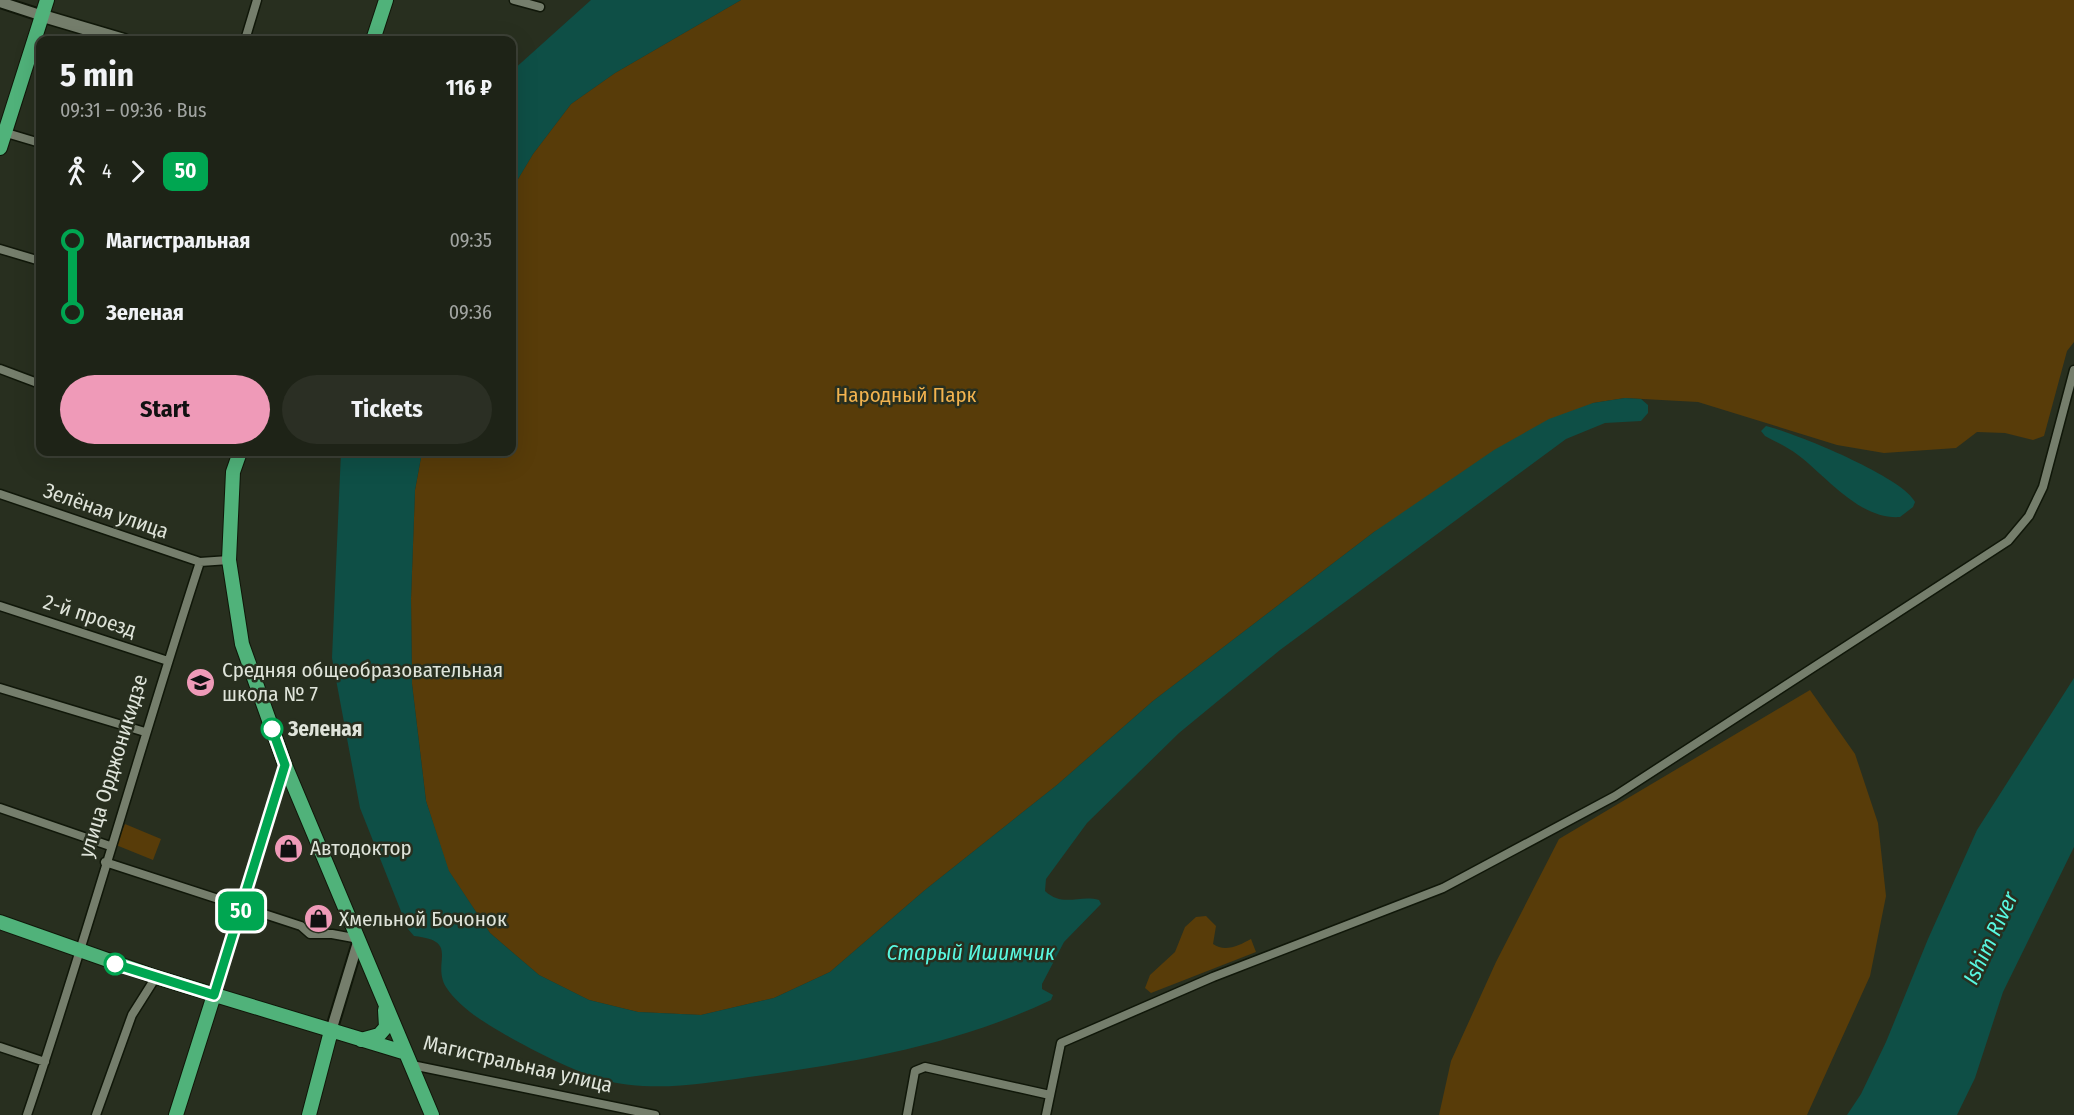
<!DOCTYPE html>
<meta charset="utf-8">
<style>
:root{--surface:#1e2317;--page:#2b2f24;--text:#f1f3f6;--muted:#a1a4a1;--line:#3c4036;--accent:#ef9ab8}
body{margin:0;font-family:"Fira Sans Condensed",sans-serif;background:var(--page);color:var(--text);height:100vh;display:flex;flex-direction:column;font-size:22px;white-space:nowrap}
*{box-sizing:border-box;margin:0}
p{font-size:20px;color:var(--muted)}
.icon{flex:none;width:33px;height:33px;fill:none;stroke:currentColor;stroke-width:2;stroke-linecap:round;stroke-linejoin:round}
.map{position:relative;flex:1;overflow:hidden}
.sheet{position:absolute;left:36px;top:36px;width:480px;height:420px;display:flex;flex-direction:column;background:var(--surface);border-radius:12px;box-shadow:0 6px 24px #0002,0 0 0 2px var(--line)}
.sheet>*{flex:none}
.badge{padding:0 12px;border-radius:9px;font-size:21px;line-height:39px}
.map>.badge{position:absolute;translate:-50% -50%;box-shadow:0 0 0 3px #fff}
.legs{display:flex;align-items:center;gap:9px;height:66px;padding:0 24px;font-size:20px}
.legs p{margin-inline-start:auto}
.overview{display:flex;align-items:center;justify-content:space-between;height:102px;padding:0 24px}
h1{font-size:33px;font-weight:700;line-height:45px}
.action{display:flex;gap:12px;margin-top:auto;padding:12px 24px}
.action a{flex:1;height:69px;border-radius:36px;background:var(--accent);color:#111;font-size:24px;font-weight:700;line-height:69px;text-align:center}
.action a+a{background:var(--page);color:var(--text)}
ul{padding:0 24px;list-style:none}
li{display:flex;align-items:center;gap:21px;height:72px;font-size:22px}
li i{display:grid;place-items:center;width:9px;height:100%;margin:0 8px;background:currentColor}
li i::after{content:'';width:15px;height:15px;margin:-8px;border:4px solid;border-radius:50%;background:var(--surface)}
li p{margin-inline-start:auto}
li:first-child i{background:linear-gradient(#0000 50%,currentColor 0)}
li:last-child i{background:linear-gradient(currentColor 50%,#0000 0)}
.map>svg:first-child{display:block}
</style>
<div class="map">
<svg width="2074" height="1115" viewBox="0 0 2074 1115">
<rect width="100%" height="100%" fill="#282f1f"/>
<!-- green -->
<path fill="#583c09" d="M741,0H2074V342L2067,351L2044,436L2033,440L2005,433L1977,432L1956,448L1884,453L1837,445L1698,402L1625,398L1593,403L1374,532L1153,701L1057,785L925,890L830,972L774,998L701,1015L638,1012L589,1000L539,975L490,933L448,870L426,801L412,684L411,599L415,490L422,452H512V189L533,154L571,104L615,73Z
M1810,690L1855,754L1878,823L1886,896L1870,976L1807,1115H1439L1451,1061L1496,962L1559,839Z
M125,824L161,839L153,860L116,845Z
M1206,916L1216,926L1213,944C1225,953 1240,945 1251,939L1256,952L1151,993L1145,988L1150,975L1175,952L1185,927L1196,917Z"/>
<!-- water -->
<path fill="#0e4f46" d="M591,0H741L615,73L571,104L533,154L512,189V71Z
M1625,398L1641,399L1648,405V413L1641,421L1605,423L1566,439L1280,650L1179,733L1087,823L1046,879L1045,891C1063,908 1080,894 1099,900L1101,904L1064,942L1042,984V989L1053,995L1051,1000C957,1045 851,1063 749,1077C701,1084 649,1093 600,1079C569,1069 522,1045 494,1028C477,1018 457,1004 446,987C431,962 461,941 414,936L408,929L360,808L332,658L341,452H422L415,490L411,599L412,684L426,801L449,871L490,933L539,975L589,1000L638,1012L701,1015L774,998L830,972L925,890L1057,785L1153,701L1374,532L1494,450L1549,419L1593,403Z
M1766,426C1795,433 1903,477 1915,502L1913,507L1900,517C1860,520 1827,477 1798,455C1788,447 1776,442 1765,436L1761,431Z
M2074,678V847L2003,992L1975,1078L1957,1115H1847L1861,1094L1886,1042L1928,939L1977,830Z"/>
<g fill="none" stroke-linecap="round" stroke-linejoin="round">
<defs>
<path id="minor" d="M514,0L540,7
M245,40L257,0
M0,131L40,143
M0,249L40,261
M0,369L40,384
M0,494L200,562
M0,606L168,661
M0,688L145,732
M0,808L110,846
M105,862L301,926L310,934H332L359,939
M214,995L285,766
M0,1047L45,1062
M410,1062L412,1065L655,1115
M27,1115C89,932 140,746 200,562L229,560
M96,1115L132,1015L156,977
M907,1115L915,1071L925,1067L1050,1095
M1046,1115L1061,1043L1213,977L1443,888L1615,796L2008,541L2029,516L2043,487L2074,370"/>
<path id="tertiary" d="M0,2L43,16
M331,1031L359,939"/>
<path id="secondary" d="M43,16L124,40"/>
<path id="primary" d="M373,40L386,0
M0,148L47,0
M240,452L233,472L229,560L242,644L285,765L432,1115
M0,922L156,977L403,1052
M361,1040L379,1035L386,1027L385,1010
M176,1115L214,995
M309,1115L331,1031"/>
</defs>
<!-- minor casing -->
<use href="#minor" stroke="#101709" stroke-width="11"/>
<!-- tertiary casing -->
<use href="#tertiary" stroke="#101709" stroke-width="14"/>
<!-- secondary casing -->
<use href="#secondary" stroke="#101709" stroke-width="15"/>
<!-- primary casing -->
<use href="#primary" stroke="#101709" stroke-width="16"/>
<!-- minor -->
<use href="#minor" stroke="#757e6c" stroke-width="8"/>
<!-- tertiary -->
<use href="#tertiary" stroke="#757e6c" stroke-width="10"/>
<!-- secondary -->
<use href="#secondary" stroke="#757e6c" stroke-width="12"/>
<!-- primary -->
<use href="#primary" stroke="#50b27a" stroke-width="14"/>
</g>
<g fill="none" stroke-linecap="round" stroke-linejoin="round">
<defs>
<path id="line-1" d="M115,964L214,995L285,765L272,729"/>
</defs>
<!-- line-1 casing -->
<use href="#line-1" stroke="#fff" stroke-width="14"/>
<!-- line-1 -->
<use href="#line-1" stroke="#00a651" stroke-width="9"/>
</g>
<!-- icons -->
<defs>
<symbol id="school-disc" viewBox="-11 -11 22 22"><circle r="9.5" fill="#ef9ab8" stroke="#282f1f"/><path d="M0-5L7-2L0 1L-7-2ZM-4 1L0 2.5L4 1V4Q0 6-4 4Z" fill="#111"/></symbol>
<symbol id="shop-disc" viewBox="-11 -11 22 22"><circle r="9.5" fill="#ef9ab8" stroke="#282f1f"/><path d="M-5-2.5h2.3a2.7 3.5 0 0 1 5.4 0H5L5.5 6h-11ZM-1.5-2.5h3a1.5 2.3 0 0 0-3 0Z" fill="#111"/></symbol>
</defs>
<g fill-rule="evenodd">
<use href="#school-disc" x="184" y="666" width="33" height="33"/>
<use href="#shop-disc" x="272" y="832" width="33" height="33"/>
<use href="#shop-disc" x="302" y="902" width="33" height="33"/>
</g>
<!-- markers -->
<g fill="#fff" stroke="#00a651" stroke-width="3">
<circle cx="272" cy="729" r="10"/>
<circle cx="115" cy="964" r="10"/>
</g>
<g text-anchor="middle" stroke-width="5" stroke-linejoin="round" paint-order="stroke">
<!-- park labels -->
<g font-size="21" fill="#f2b34f" stroke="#282f1f">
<text x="906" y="402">Народный Парк</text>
</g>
<!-- street labels -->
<g font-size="21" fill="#dfe4da" stroke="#282f1f">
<text transform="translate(106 511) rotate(19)" y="7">Зелёная улица</text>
<text transform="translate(90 616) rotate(18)" y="7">2-й проезд</text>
<text transform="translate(113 766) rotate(-73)" y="7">улица Орджоникидзе</text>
<text transform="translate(518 1064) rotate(13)" y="7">Магистральная улица</text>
</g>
<!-- poi labels -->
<g font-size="21" fill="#dfe4da" stroke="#282f1f" text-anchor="start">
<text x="222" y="677">Средняя общеобразовательная<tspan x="222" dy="24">школа № 7</tspan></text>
<text x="310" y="855">Автодоктор</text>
<text x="339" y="926">Хмельной Бочонок</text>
</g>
<!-- stop labels -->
<g font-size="21" font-weight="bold" fill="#dfe4da" stroke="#282f1f" text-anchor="start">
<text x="288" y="736">Зеленая</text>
</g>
<!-- water labels -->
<g font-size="22" font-style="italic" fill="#58f7e0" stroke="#282f1f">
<text transform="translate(1990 938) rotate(-65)" y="8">Ishim River</text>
<text x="971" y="960">Старый Ишимчик</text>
</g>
</g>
</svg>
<b class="badge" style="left:241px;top:911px;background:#00a651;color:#fff">50</b>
<section class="sheet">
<div class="overview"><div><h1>5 min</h1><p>09:31 – 09:36 · Bus</p></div><b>116 ₽</b></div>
<div class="legs"><svg class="icon" aria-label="walk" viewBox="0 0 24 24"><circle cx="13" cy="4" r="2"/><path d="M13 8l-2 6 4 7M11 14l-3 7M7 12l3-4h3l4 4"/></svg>4<svg class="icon" aria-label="forward" viewBox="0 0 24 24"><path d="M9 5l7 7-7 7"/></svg><b class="badge" style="background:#00a651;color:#fff">50</b></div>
<ul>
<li><i style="color:#00a651"></i><b>Магистральная</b><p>09:35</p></li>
<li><i style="color:#00a651"></i><b>Зеленая</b><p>09:36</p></li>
</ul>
<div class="action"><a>Start</a><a>Tickets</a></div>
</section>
</div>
